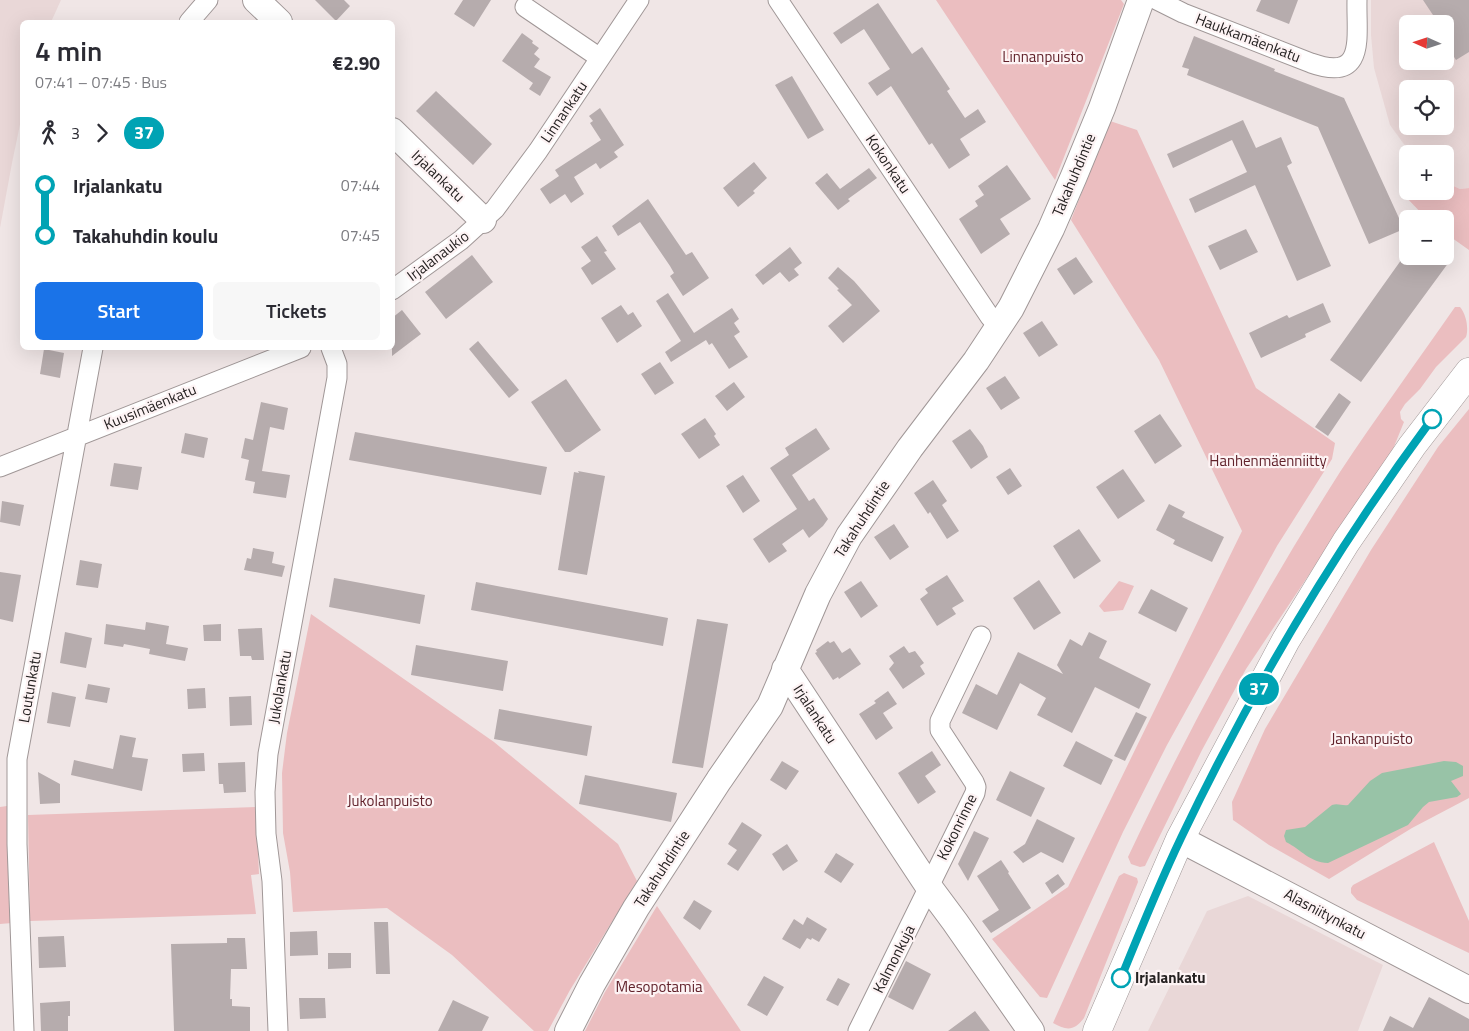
<!DOCTYPE html>
<meta charset="utf-8">
<style>
:root{--surface:#fff;--page:#f7f7f7;--text:#2b2b33;--muted:#7c7c81;--accent:#1a73e8}
body{margin:0;font-family:"Titillium Web",sans-serif;background:var(--page);color:var(--text);height:100vh;display:flex;flex-direction:column;font-size:19px;white-space:nowrap}
*{box-sizing:border-box;margin:0}
p{font-size:16px;color:var(--muted)}
.icon{flex:none;width:28px;height:28px;fill:none;stroke:currentColor;stroke-width:2;stroke-linecap:round;stroke-linejoin:round}
.map{position:relative;flex:1;overflow:hidden}
.drawer{position:absolute;left:20px;top:20px;width:375px;height:330px;display:flex;flex-direction:column;background:var(--surface);border-radius:8px;box-shadow:0 5px 20px #0002}
.drawer>*{flex:none}
.badge{padding:0 10px;border-radius:16px;font-size:18px;line-height:32px}
.needle{width:32px;rotate:273deg}
.controls{position:absolute;left:1399px;top:15px;display:grid;gap:10px}
.controls a{display:grid;place-items:center;width:55px;height:55px;border-radius:8px;background:var(--surface);box-shadow:0 5px 20px #0002;font-size:25px}
.map>.badge{position:absolute;translate:-50% -50%;box-shadow:0 0 0 2px #fff}
.legs{display:flex;align-items:center;gap:8px;height:55px;padding:0 15px;font-size:16px}
.legs p{margin-inline-start:auto}
.head{display:flex;align-items:center;justify-content:space-between;height:85px;padding:0 15px}
h1{font-size:28px;font-weight:600;line-height:38px}
.primary-button{display:flex;gap:10px;margin-top:auto;padding:10px 15px}
.primary-button a{flex:1;height:58px;border-radius:8px;background:var(--accent);color:#fff;font-size:20px;font-weight:600;line-height:58px;text-align:center}
.primary-button a+a{background:var(--page);color:var(--text)}
ul{padding:0 15px;list-style:none}
li{display:flex;align-items:center;gap:18px;height:50px;font-size:19px}
li i{display:grid;place-items:center;width:8px;height:100%;margin:0 6px;background:currentColor}
li i::after{content:'';width:12px;height:12px;margin:-6px;border:4px solid;border-radius:50%;background:var(--surface)}
li p{margin-inline-start:auto}
li:first-child i{background:linear-gradient(#0000 50%,currentColor 0)}
li:last-child i{background:linear-gradient(currentColor 50%,#0000 0)}
.map>svg:first-child{display:block}
</style>
<div class="map">
<svg width="1469" height="1031" viewBox="0 0 1469 1031">
<rect width="100%" height="100%" fill="#f0e6e6"/>
<!-- built -->
<path fill="#e9d7d7" fill-rule="evenodd" d="M0,0H61L51,22H22V115L12,163L0,228Z
M1371,0H1469V188L1460,189L1445,182V154H1411L1390,125L1374,68L1371,35ZM1408,24H1445V61H1408ZM1408,89H1445V126H1408Z
M1248,896L1383,965L1358,1031H1148L1207,911Z"/>
<!-- green -->
<path fill="#ebbec0" d="M936,0H1121L1124,4L1055,180Z
M1110,121L1137,130L1256,388L1335,443L1332,459L1277,546L1167,745L1123,832L1047,998L1040,997L992,939L1068,887L1242,531L1159,360L1071,220Z
M1407,181L1408,191H1445V182L1460,189L1469,188V250L1445,233V219H1427L1403,194L1404,184Z
M1455,307H1460C1466,314 1469,328 1466,337L1436,367L1420,389L1405,404L1400,412L1401,419L1404,422L1393,449L1246,669L1202,750L1145,866L1140,867L1131,864L1128,857C1191,724 1261,596 1340,472C1377,416 1417,362 1455,307Z
M1469,409V798L1412,828L1329,879L1269,845L1233,820L1232,802L1265,729L1371,550L1438,447Z
M1119,581L1134,586L1123,610L1104,612L1099,606Z
M311,614L494,742L618,844L637,881L570,990L548,1031H534L452,955L387,908L293,912L290,872L283,833L282,773L287,733Z
M7,806L12,923L0,924V807Z
M256,807L259,874L251,875L256,914L30,921L28,815Z
M1434,842L1469,921V953L1357,900L1351,893V888L1353,885Z
M1124,873L1137,878L1138,882L1084,1018C1074,1031 1067,1031 1053,1023L1119,876Z
M657,906L741,1031H585L605,992Z"/>
<!-- water -->
<path fill="#98c3a7" d="M1444,761L1456,762L1463,766V776L1451,781L1461,794L1457,797L1429,802L1423,807L1408,825L1328,863C1309,862 1302,850 1286,842L1284,836L1286,830L1305,827L1332,805C1338,803 1342,806 1348,805L1370,781L1382,773Z"/>
<!-- building -->
<path fill="#b6acad" d="M315,0H344L350,6L336,21Z
M463,0H491L474,27L454,14Z
M1261,0H1298L1289,24L1256,11Z
M1423,0H1469V52L1456,60L1445,43V24H1439Z
M878,3L912,54L922,47L950,89L947,91L965,118L978,109L986,122L960,139L970,155L949,169L932,143L929,145L891,86L877,96L868,83L890,69L864,29L841,44L833,33Z
M522,33L533,41L532,43L539,48L534,54L540,59L534,67L551,77L540,96L529,89L533,83L502,61Z
M1194,36L1275,69L1274,71L1344,98L1404,229L1369,244L1318,127L1187,75L1189,69L1182,67Z
M792,76L824,130L808,139L775,85Z
M436,91L492,144L473,165L416,111Z
M600,108L624,145L614,152L618,157L600,169L596,163L574,177L584,194L571,203L565,194L550,204L540,189L559,176L555,170L601,140L590,123L593,121L589,116Z
M1243,120L1256,148L1281,137L1292,163L1287,166L1331,266L1297,281L1255,185L1195,213L1189,199L1247,172L1232,140L1173,168L1167,154Z
M754,162L767,178L753,191L755,193L738,207L723,188Z
M1007,165L1031,199L1000,219L1010,234L981,254L959,219L978,206L975,201L984,195L978,186Z
M869,168L877,178L848,199L850,201L838,210L815,183L827,173L840,189Z
M648,199L686,255L692,252L709,278L683,296L670,276L674,273L670,266L640,222L618,236L612,226Z
M1246,229L1258,252L1220,270L1208,246Z
M597,236L607,251L604,252L616,269L592,285L581,268L591,261L581,247Z
M790,247L802,263L794,269L799,275L789,282L780,272L763,285L755,275Z
M472,255L493,282L446,319L425,292Z
M1404,256H1441L1449,262L1361,382L1330,360Z
M1076,257L1093,282L1074,295L1057,269Z
M838,267L854,281L880,311L843,343L828,326L852,305L837,290L839,289L828,278Z
M668,293L694,333L732,308L739,319L734,323L740,332L734,336L748,357L729,369L712,343L709,345L706,340L671,362L665,352L681,341L656,301Z
M1323,303L1331,322L1305,334L1306,337L1261,358L1249,333L1287,315L1289,318Z
M621,305L628,315L633,312L642,326L617,343L601,318Z
M402,310L421,334L392,356V318Z
M1042,321L1058,345L1039,357L1023,333Z
M478,341L519,390L509,398L469,349Z
M44,349L64,353L60,378L40,374Z
M660,362L674,383L655,395L641,374Z
M1005,376L1020,398L1001,410L986,388Z
M566,379L601,430L570,452H565L531,402Z
M734,382L745,397L727,411L715,396Z
M1339,393L1351,402L1328,436L1315,427Z
M261,402L288,408L284,430L270,427L262,471L290,475L286,498L253,493L255,482L245,480L249,460L241,458L245,438L253,440Z
M1160,414L1182,446L1155,464L1134,431Z
M705,418L716,434L714,436L720,445L699,459L681,434Z
M816,428L830,449L792,475L809,501L814,498L828,519L823,526L809,538L803,529L782,544L787,551L769,563L753,539L797,509L770,468L789,455L785,448Z
M970,429L983,446L988,457L971,469L952,441Z
M355,432L547,467L541,495L349,460Z
M185,433L208,438L204,458L181,453Z
M114,463L142,467L138,490L110,486Z
M1010,468L1022,486L1008,495L996,477Z
M1123,469L1145,501L1118,519L1096,487Z
M578,471L605,476L587,575L558,570L574,472L579,473Z
M743,475L760,501L743,513L726,486Z
M933,480L947,501L942,505L959,531L947,539L930,512L928,514L914,493Z
M2,501L24,505L20,526L0,522Z
M1169,504L1185,512L1182,517L1224,537L1212,562L1173,544L1175,540L1156,530Z
M894,524L909,547L890,560L874,537Z
M1079,529L1101,561L1074,579L1053,546Z
M253,548L274,552L272,563L285,566L282,577L244,570L247,558L251,559Z
M80,560L102,564L98,588L76,585Z
M0,572L21,575L13,622L0,619Z
M947,575L964,601L952,608L956,614L937,626L920,599L928,593L925,589Z
M334,578L425,595L420,624L329,607Z
M1039,580L1061,613L1034,630L1013,598Z
M861,581L878,606L861,618L844,592Z
M476,582L668,618L663,646L471,610Z
M1151,589L1188,608L1176,632L1138,613Z
M697,619L728,624L703,768L672,763Z
M146,622L169,626L166,644L188,648L185,661L149,654L150,649L124,644L123,647L104,644L106,624L145,630Z
M221,624V641H204L203,625Z
M262,628L264,660H252L251,656H240L238,629Z
M65,632L92,638L86,668L60,663Z
M1089,632L1107,641L1099,658L1151,684L1139,709L1095,687L1072,733L1037,715L1046,698L1020,683L997,730L962,713L976,684L997,695L1018,652L1063,674L1057,665L1070,639L1082,646Z
M828,641L830,643L834,641L842,653L850,648L861,664L839,679L838,677L833,680L815,653L817,652L816,650Z
M416,645L508,661L503,691L411,675Z
M904,646L909,653L915,651L924,663L920,666L925,674L903,689L889,669L894,663L889,656Z
M88,684L110,688L107,703L85,699Z
M205,688L206,708L188,709L187,689Z
M888,691L897,704L883,713L893,728L876,740L859,714L876,703L874,701Z
M52,692L76,697L70,727L47,723Z
M251,696L252,725L230,726L229,697Z
M499,709L592,726L587,756L494,739Z
M1136,712L1147,717L1125,761L1114,756Z
M120,735L136,738L132,757L148,759L142,791L71,775L74,760L113,769Z
M1076,741L1113,760L1101,785L1063,766Z
M932,751L941,765L925,776L936,792L918,804L898,773Z
M204,753L205,771L183,772L182,754Z
M782,761L799,771L786,790L770,780Z
M245,762L246,792L224,793L223,784H219L218,763Z
M1010,771L1045,788L1031,817L996,800Z
M38,772L60,784V803L40,804Z
M585,775L677,793L671,822L579,804Z
M1037,819L1075,838L1063,863L1041,852L1023,863L1013,852L1025,844Z
M742,822L762,835L738,871L727,864L737,850L728,844Z
M974,831L989,838L968,881L958,864Z
M787,844L798,861L783,871L772,854Z
M836,853L854,864L841,883L824,872Z
M1001,860L1009,872L1008,873L1031,908L991,933L982,921L999,910L977,876Z
M1058,874L1065,884L1052,894L1045,883Z
M694,900L712,911L700,930L683,918Z
M807,917L827,929L819,942L812,938L811,940L807,938L800,949L782,939L794,919L803,925Z
M374,922H388L390,974H376Z
M317,931L318,955L290,956V932Z
M64,936L66,967L39,968L38,937Z
M227,938H245L247,969H231L230,999H232V1006L250,1007V1031H174L171,944L227,943Z
M328,953H351V968L328,969Z
M906,961L931,974L913,1010L888,997Z
M764,976L784,987L767,1016L747,1005Z
M838,978L850,984L838,1006L826,1000Z
M1429,997L1469,1019V1031H1383L1390,1016L1413,1028Z
M299,998H325L326,1018L300,1019Z
M453,1000L489,1017L482,1031H438Z
M70,1001V1016H68V1031H41L40,1003Z
M975,1011L990,1031H948Z"/>
<g fill="none" stroke-linecap="round" stroke-linejoin="round">
<defs>
<path id="street" d="M778,0L990,317L999,327
M1157,0L1183,13L1311,63C1367,83 1356,37 1357,0
M525,7L600,58
M189,22L208,0
M392,290L461,240L495,209L538,151L639,0
M0,467L301,348
M24,1031L17,844V759L93,348
M278,1031L272,881L266,834L265,792L268,754L337,378V364L331,348
M858,1031L975,793L976,787L974,782L940,730V721L981,636"/>
<path id="secondary" d="M256,0L279,22
M392,131L483,220
M785,669L929,887L955,922L1031,1031
M1180,839L1469,990
M568,1031L592,984L636,908L719,780L770,706L818,594L849,536L910,448L976,361L1011,308L1051,229L1074,176L1102,108L1141,0"/>
<path id="primary" d="M1097,1031L1180,839L1286,640L1346,542L1412,446L1469,372"/>
</defs>
<!-- street casing -->
<use href="#street" stroke="#a09797" stroke-width="21"/>
<!-- secondary casing -->
<use href="#secondary" stroke="#a09797" stroke-width="28"/>
<!-- primary casing -->
<use href="#primary" stroke="#a09797" stroke-width="29"/>
<!-- street -->
<use href="#street" stroke="#fff" stroke-width="19"/>
<!-- secondary -->
<use href="#secondary" stroke="#fff" stroke-width="26"/>
<!-- primary -->
<use href="#primary" stroke="#fff" stroke-width="28"/>
</g>
<g fill="none" stroke-linecap="round" stroke-linejoin="round">
<defs>
<path id="line-1" d="M1121,978C1140,931 1159,884 1181,838C1251,691 1335,550 1432,419"/>
</defs>
<!-- line-1 casing -->
<use href="#line-1" stroke="#fff" stroke-width="11"/>
<!-- line-1 -->
<use href="#line-1" stroke="#00a3b4" stroke-width="8"/>
</g>
<!-- markers -->
<g fill="#fff" stroke="#00a3b4" stroke-width="2.5">
<circle cx="1432" cy="419" r="9"/>
<circle cx="1121" cy="978" r="9"/>
</g>
<g text-anchor="middle" stroke-width="4.5" stroke-linejoin="round" paint-order="stroke">
<!-- street labels -->
<g font-size="15" fill="#252121" stroke="#fdf3f4">
<text transform="translate(1248 38) rotate(21)" y="5">Haukkamäenkatu</text>
<text transform="translate(564 112) rotate(-56)" y="5">Linnankatu</text>
<text transform="translate(888 164) rotate(56)" y="5">Kokonkatu</text>
<text transform="translate(1074 175) rotate(-67)" y="5">Takahuhdintie</text>
<text transform="translate(438 176) rotate(44)" y="5">Irjalankatu</text>
<text transform="translate(438 256) rotate(-37)" y="5">Irjalanaukio</text>
<text transform="translate(150 407) rotate(-22)" y="5">Kuusimäenkatu</text>
<text transform="translate(862 519) rotate(-57)" y="5">Takahuhdintie</text>
<text transform="translate(30 687) rotate(-80)" y="5">Loutunkatu</text>
<text transform="translate(280 687) rotate(-80)" y="5">Jukolankatu</text>
<text transform="translate(815 714) rotate(57)" y="5">Irjalankatu</text>
<text transform="translate(957 827) rotate(-64)" y="5">Kokonrinne</text>
<text transform="translate(662 869) rotate(-57)" y="5">Takahuhdintie</text>
<text transform="translate(1325 914) rotate(28)" y="5">Alasniitynkatu</text>
<text transform="translate(894 959) rotate(-63)" y="5">Kalmonkuja</text>
</g>
<!-- park labels -->
<g font-size="15" fill="#61222b" stroke="#fdf3f4">
<text x="1043" y="62">Linnanpuisto</text>
<text x="1268" y="466">Hanhenmäenniitty</text>
<text x="1372" y="744">Jankanpuisto</text>
<text x="390" y="806">Jukolanpuisto</text>
<text x="659" y="992">Mesopotamia</text>
</g>
<!-- stop labels -->
<g font-size="15" font-weight="bold" fill="#252121" stroke="#fdf3f4" text-anchor="start">
<text x="1135" y="983">Irjalankatu</text>
</g>
</g>
</svg>
<div class="controls">
<a><svg class="needle" viewBox="-14 -14 28 28"><path d="M0-13l5 13h-10z" fill="#e53935"/><path d="M0 13l5-13h-10z" fill="#7c7c81"/></svg></a>
<a><svg class="icon" aria-label="locate" viewBox="0 0 24 24"><circle cx="12" cy="12" r="6"/><path d="M12 2v4M12 18v4M2 12h4M18 12h4"/></svg></a>
<a>+</a>
<a>−</a>
</div>
<b class="badge" style="left:1259px;top:689px;background:#00a3b4;color:#fff">37</b>
<section class="drawer">
<div class="head"><div><h1>4 min</h1><p>07:41 – 07:45 · Bus</p></div><b>€2.90</b></div>
<div class="legs"><svg class="icon" aria-label="walk" viewBox="0 0 24 24"><circle cx="13" cy="4" r="2"/><path d="M13 8l-2 6 4 7M11 14l-3 7M7 12l3-4h3l4 4"/></svg>3<svg class="icon" aria-label="forward" viewBox="0 0 24 24"><path d="M9 5l7 7-7 7"/></svg><b class="badge" style="background:#00a3b4;color:#fff">37</b></div>
<ul>
<li><i style="color:#00a3b4"></i><b>Irjalankatu</b><p>07:44</p></li>
<li><i style="color:#00a3b4"></i><b>Takahuhdin koulu</b><p>07:45</p></li>
</ul>
<div class="primary-button"><a>Start</a><a>Tickets</a></div>
</section>
</div>
